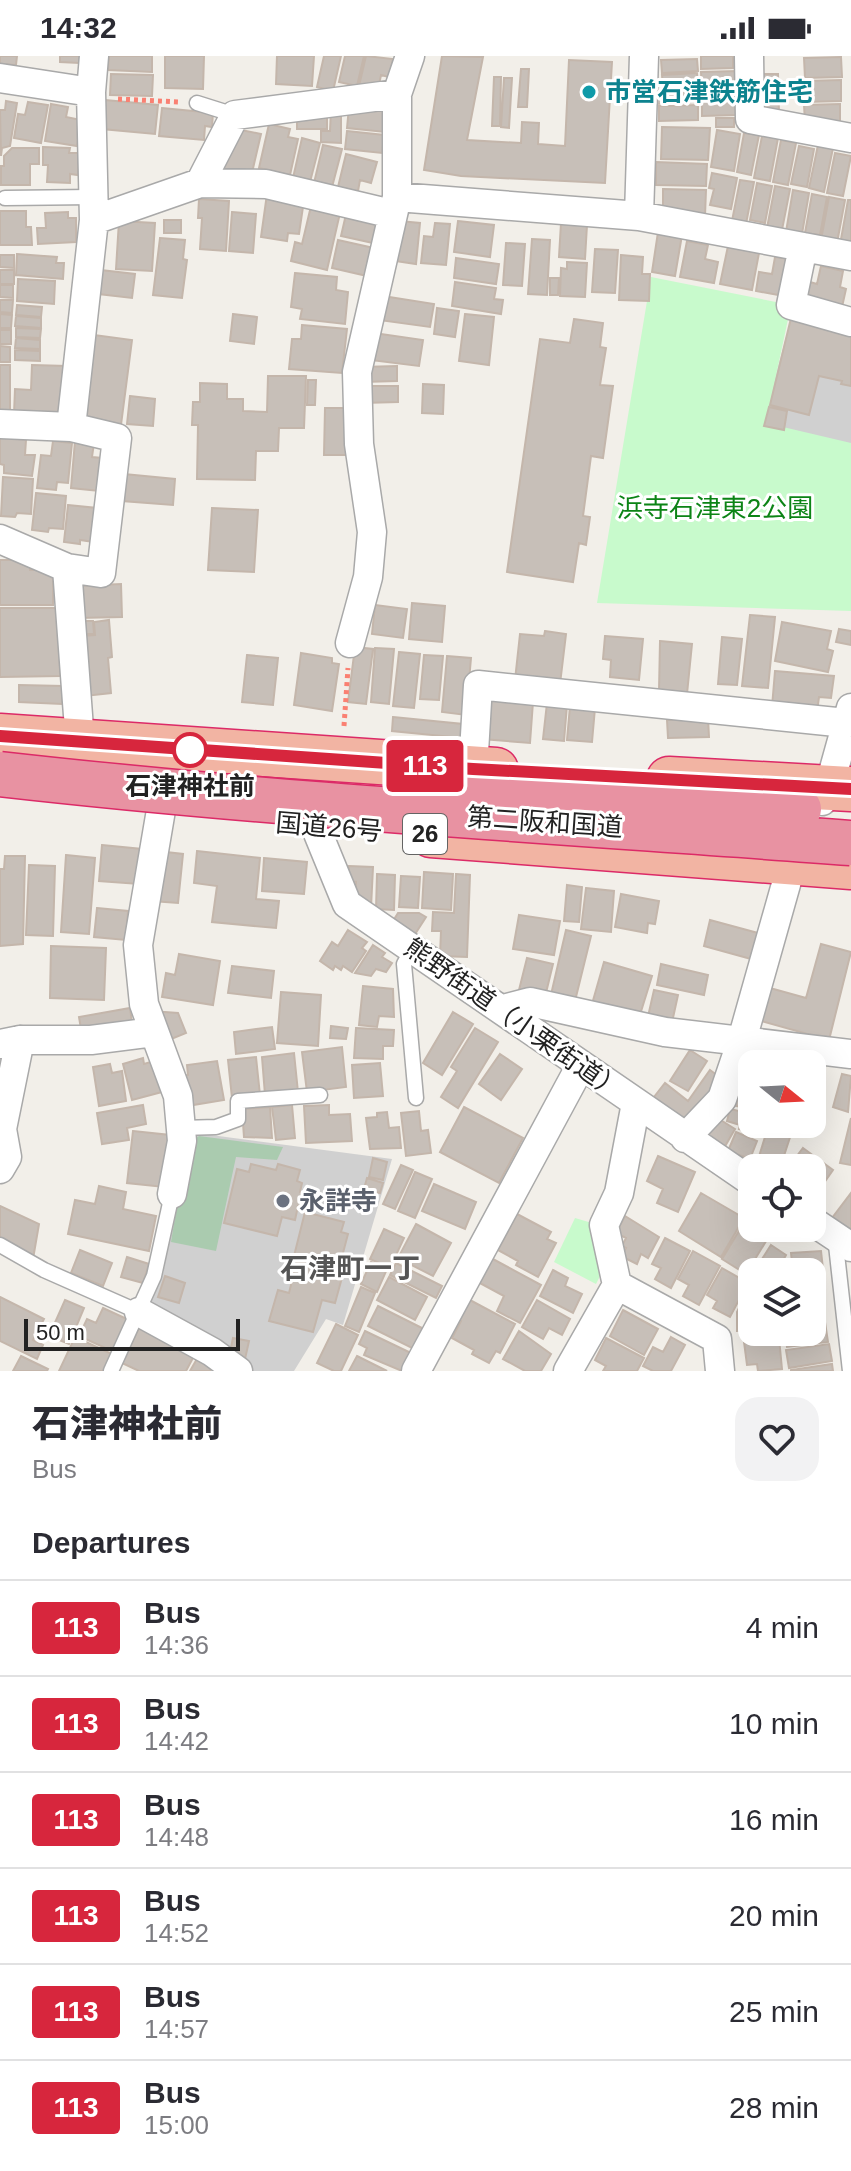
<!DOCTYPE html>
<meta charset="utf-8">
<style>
:root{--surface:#fff;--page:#f2f2f3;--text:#2b2b33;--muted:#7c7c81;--line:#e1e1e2}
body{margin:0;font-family:Arial,"Noto Sans JP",sans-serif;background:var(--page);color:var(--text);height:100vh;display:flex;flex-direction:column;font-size:30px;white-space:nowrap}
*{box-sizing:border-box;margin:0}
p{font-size:26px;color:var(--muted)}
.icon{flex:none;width:44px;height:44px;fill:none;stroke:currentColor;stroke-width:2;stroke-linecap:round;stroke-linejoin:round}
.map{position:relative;height:1315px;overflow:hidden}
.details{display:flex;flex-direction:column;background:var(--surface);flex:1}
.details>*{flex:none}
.badge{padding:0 16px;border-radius:6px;font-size:28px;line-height:52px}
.needle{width:52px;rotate:108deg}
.tools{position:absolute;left:738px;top:994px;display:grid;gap:16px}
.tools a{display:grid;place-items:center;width:88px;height:88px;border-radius:16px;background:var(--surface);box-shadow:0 8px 32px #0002;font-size:40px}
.scale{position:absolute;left:24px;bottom:20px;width:216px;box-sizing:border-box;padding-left:8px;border:4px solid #222;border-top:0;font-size:22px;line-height:28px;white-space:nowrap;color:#222;-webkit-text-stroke:6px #fff;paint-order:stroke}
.map>.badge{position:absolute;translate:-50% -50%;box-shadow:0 0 0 4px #fff}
h2{padding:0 32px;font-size:30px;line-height:72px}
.round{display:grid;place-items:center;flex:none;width:84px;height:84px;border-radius:24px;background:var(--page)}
.overview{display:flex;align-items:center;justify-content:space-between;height:136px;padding:0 32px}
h1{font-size:38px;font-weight:800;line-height:60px}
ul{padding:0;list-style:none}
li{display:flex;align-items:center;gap:24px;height:96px;padding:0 32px;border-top:2px solid var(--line)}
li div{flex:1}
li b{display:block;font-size:30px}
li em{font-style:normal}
li .badge{min-width:88px;font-weight:700;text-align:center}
.status{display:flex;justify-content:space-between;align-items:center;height:56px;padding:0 40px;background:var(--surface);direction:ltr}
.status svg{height:22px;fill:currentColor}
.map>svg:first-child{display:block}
</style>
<div class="status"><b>14:32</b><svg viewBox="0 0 49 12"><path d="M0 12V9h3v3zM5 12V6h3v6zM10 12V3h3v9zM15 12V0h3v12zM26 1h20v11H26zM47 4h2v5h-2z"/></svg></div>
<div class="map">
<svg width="851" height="1315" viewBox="0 0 851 1315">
<rect width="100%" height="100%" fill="#f2efe9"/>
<!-- religious -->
<path fill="#d0d0d0" d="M793,254L851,271V399L760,380Z
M196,1077L392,1103L343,1269L326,1263L294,1315H245L143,1254L163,1218L186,1086Z"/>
<!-- cemetery -->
<path fill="#aacbaf" d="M199,1080L283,1091L277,1104L236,1101L216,1195L171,1186L187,1088Z"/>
<!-- park -->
<path fill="#c8facc" d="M651,221L791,249L766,367L851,387V555L597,547Z
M575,1162L592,1167L603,1214L596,1228L554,1206Z"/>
<!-- building -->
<path fill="#c7bfb8" stroke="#c4b6ab" stroke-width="2" d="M0,0H17L16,9L0,8Z
M60,0H80L79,7L60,6Z
M109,0H152V16L108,14Z
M165,0H204L203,33L165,32Z
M277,0H314L312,30L276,28Z
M324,0H341L333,35L317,31Z
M345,0H364L357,30L339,26Z
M366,0L393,3L389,21L381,19L378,34L359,30Z
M442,0L483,1L467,84L521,87L522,66L539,67L538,88L565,90L569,4L612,6L605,127L461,120L424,114Z
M701,0H733V12L701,13Z
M841,1L842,21L805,22L804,2Z
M697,3L698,15L662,17L661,4Z
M521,13H529L527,51H518Z
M737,15V35L702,36L701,16Z
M697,17L698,31L663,32L662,19Z
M111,18L153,19L152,40L110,39Z
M757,18H778L779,57L762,58Z
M494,21H501L500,70H492Z
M504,22H512L509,72L501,71Z
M841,24V45L805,46V25Z
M698,33V46L656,48V35Z
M736,37L737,59L702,60V38Z
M105,44L158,49L155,78L102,73Z
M6,45L17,47L10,90L2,92L1,100L0,54H5Z
M28,46L48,49L41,87L14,82L18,58L25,59Z
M51,48L68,51L66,61L81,64L77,90L45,85Z
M840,48V65L805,66L804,49Z
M698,49V64L659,65V50Z
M349,51L387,55L385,76L347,72Z
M162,52L213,57L212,71L205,70L204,84L159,80Z
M327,54V73H297V55Z
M331,54H341V87L321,86V75H330Z
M716,62H734V71H716Z
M269,68L290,73L288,81L298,83L290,119L259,112Z
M662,71L710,72L708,104L661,103Z
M236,73L261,78L251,121L219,113Z
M717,74L740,78L734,115L711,111Z
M347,75L384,79L382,97L345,93Z
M744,77L759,79L751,119L737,116Z
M762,80L778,82L770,125L754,122Z
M302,82L320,87L310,126L293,122Z
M781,84L796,87L788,129L773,126Z
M323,89L342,93L332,131L314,127Z
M818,89L833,92L824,136L809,132Z
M799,90L814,93L807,131L791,128Z
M43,91L70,92L69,97H78V119L70,118V127L47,126L48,109H43Z
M12,92H39V108H30V129H1V110H4V100Z
M835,97L851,100L843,140L827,137Z
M346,98L377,106L371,127L360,124L358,135L338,131Z
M656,106L707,108L706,130L656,129Z
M712,117L737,122L731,153L710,149L714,133L709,132Z
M740,124L754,126L746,168L732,165Z
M757,127L772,130L765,167L750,164Z
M775,130L790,133L782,174L767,172Z
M663,133L706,134L705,160L663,155Z
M793,134L809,137L802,178L786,176Z
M267,138L304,144L299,178L288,177L287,185L261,181Z
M812,138L827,141L820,179L805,177Z
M829,141L845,144L837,187L821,184Z
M199,143L229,145L226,195L200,193L202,162H198Z
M848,144H851V191L840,189Z
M311,150L340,157L327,214L291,205L295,186L302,188Z
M347,154L379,161L373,187L341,180Z
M0,155H26V171H31L32,189H0Z
M68,156V162H76V186L38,188L37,172H46L45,157Z
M232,156L256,158L253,197L229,195Z
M164,164H181V177H164Z
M119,165L155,167L152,215L116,213Z
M399,165L420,167L416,208L395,205Z
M458,165L494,169L490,201L454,196Z
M435,167L450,168L446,209L421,207L424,180L433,181Z
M561,167L587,169L585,203L559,201Z
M658,176L682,179L675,220L652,216Z
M160,182L185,184L183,203L187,204L182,242L153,239Z
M532,183L550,184L547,239L528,238Z
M338,184L374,192L367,220L332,212Z
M687,185L708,189L705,203L718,206L714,227L680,221Z
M506,187L525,188L522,230L503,229Z
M728,190L759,197L752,234L720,228Z
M595,193L618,194L615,237L592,236Z
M17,198L57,201L56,207H64L63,223L16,219Z
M0,199H14V212L0,211Z
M621,199L643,201L642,218H650L649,245L619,244Z
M775,201L790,203L784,240L756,235L759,216L772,218Z
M456,202L499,208L496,228L454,222Z
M567,206L587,207L585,241L560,240L561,212L567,213Z
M821,210L843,215L840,231L846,233L842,251L806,243L810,226L817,228Z
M92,213L135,218L132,242L90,237Z
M0,214H14V228H0Z
M295,217L337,221L336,234L348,236L345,268L300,263L302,253L291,251Z
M550,222H559L558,239H550Z
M18,223L55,225L54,248L17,245Z
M455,226L496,232L494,243L503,244L501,258L452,250Z
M0,229H13V242L0,241Z
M383,240L434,248L430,271L379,264Z
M0,244H13L12,257L0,256Z
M17,249L42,251L41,261L16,259Z
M437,252L459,255L455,281L434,278Z
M0,258L12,259L11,272H0Z
M233,258L257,261L254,288L230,285Z
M465,258L494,261L489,309L459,305Z
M792,258L851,278V330L841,328L842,325L819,320L809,359L770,349Z
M16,260L41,262V272L15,270Z
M574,263L603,267L600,291L606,292L600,329L613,330L603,402L591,400L583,460L590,461L586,489L579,487L573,526L507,516L540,283L570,287Z
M302,269L347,273L342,317L289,313L292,283H301Z
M16,272L41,273L40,282L16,281Z
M0,274H11V288H0Z
M374,277L423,284L419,310L370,304Z
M94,279L132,284L121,369L83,364Z
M16,282L40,284V293L15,292Z
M0,290L10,291V306H0Z
M15,294L40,295V305L15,304Z
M0,309H10V360H0Z
M32,309L67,310L65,359L14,358L15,333L31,334Z
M397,310V325L363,326L362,311Z
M268,320H306L304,372H279L278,395H256L255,424L197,423L198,369H192L193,346H200V327L227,328V343H243V355L267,356Z
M308,324H316L315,349H307Z
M423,328L444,329L443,358L422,357Z
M363,330H398V346L363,347Z
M130,340L155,343L153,370L127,368Z
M769,351L787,355L784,374L764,370Z
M325,352H349L348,399H324Z
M0,381L26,384L25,399H35L32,420L4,417V409L0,408Z
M53,385L72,387L68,427L57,426L56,434L37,432L41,399L51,400Z
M75,385L94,387L92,401L102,402L99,435L71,432Z
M124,418L175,423L173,449L122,445Z
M3,421L33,423L31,458L17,457L15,461L1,460Z
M36,437L66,440L63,473L49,472L48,476L32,474Z
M68,449L97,452L94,486L80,484V488L64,486Z
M212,452L258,454L254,516L208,514Z
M0,504H30V514H53V549H0Z
M121,528L122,561L78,562L76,530Z
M412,547L445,550L442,586L409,583Z
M375,549L407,553L403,582L372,578Z
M0,552H59L60,620L0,621Z
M750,559L775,561L768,632L742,630Z
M109,564L112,601L108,602L111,637L85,640L80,580L95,579L94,566Z
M76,565H93L94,578H76Z
M782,566L831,575L827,593L833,595L828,616L775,605Z
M839,573L851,575V589L836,586Z
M545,575L566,578L560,628L515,624L520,578L544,580Z
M605,580L643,583L639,624L610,621L611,604L603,603Z
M722,581L742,583L737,629L718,628Z
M660,585L692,588L687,638L659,635Z
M355,591L373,593L366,648L348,646Z
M375,592L394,593L389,648L371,646Z
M399,596L420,598L414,652L393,650Z
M301,597L332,602V607L339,608L332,655L294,649Z
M247,599L278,602L273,649L242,646Z
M424,599L443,600L439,644L420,643Z
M447,600L471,602L466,659L442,656Z
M775,615L834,620L831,642L819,641L817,656L772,651Z
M19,629L63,630L62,648L19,646Z
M493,643L533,646L530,687L482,683L484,652Z
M547,647L567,649L564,685L543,683Z
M570,650L595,652L592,686L567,684Z
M393,661L463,668L462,682L392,675Z
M708,662L709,681L668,682L667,664Z
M102,789L142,793L139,828L99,825Z
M157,795L183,798L178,847L152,845Z
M197,795L260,802L256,843L279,845L276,872L212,866L217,830L194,827Z
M66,799L95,802L89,878L61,876Z
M5,800H25L23,888L0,890V813H4Z
M264,802L307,806L304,838L262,835Z
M29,809L55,810L53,880L26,879Z
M349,810L373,811L371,852L355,841L356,826L348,825Z
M424,816L453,818L451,854L422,852Z
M377,818L395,819L394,854L376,853Z
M456,818L470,819L467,901L440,900L441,875H432L433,856L454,857Z
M401,820L420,821L418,852L399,851Z
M567,829L582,831L579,866L564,865Z
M586,832L614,835L611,876L581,873Z
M621,838L659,845L655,868L648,867L647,877L615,871Z
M97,852L128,855L126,884L94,881Z
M398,857H419L426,861L412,883L390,870Z
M519,859L560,865L554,899L513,893Z
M710,864L758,877L751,903L704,890Z
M348,874L367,886L362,892L366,895L352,916L343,910L341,914L335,910L333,914L320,905L332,886L338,890Z
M566,874L591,880L574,949L550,943Z
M821,888L851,896L829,984L761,965L770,932L806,942Z
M373,889L385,897L382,901L392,907L386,916L376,913L371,920L355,917Z
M51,890L106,892L104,944L50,942Z
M179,898L220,905L213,949L162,941L166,917L175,919Z
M527,902L553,908L545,941L519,934Z
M604,906L652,920L639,962L592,948Z
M661,908L708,919L704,939L657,929Z
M232,910L274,915L271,942L228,937Z
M363,930L393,933L394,961L379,960L377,971L359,969Z
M654,934L678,939L671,971L647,965Z
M281,936L321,939L318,990L277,987Z
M130,952L133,974L82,979L79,961Z
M151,955L178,957L186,977L164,986Z
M453,956L473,968L442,1019L423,1007Z
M331,970L348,972L346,983L330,982Z
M272,971L275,993L236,998L234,976Z
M356,972L394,974L393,990H383V1003L354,1002Z
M475,972L498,986L458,1052L441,1041L457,1015L451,1011Z
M342,991L346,1031L307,1036L302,996Z
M690,994L707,1005L688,1035L670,1025Z
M294,997L298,1036L265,1039L262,1001Z
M500,998L522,1013L501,1044L479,1028Z
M256,1001L260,1039L232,1042L228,1004Z
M143,1002L144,1008L154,1005L162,1036L132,1044L123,1008Z
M217,1005L224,1044L187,1050L182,1020L188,1019L187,1009Z
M380,1007L383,1040L354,1042L352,1009Z
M110,1008L112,1017L122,1015L126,1045L99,1050L93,1011Z
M710,1014L722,1023L689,1068L654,1041L665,1027L688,1045Z
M752,1015V1053L736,1050L739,1025L749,1028Z
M842,1018L851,1020L848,1056L833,1051Z
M143,1049L146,1068L127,1072L129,1084L102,1088L97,1057Z
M292,1049L295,1082L276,1084L272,1051Z
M329,1049V1059L350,1058L352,1085L306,1087L304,1050Z
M270,1051L272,1082L244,1081L242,1053Z
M464,1051L523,1082L499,1127L440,1096Z
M730,1053L752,1058V1068H765L762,1079L739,1073L740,1069L727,1065Z
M419,1055L421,1075L428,1074L431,1097L406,1100L401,1057Z
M387,1056L389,1072L399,1071L401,1092L370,1093L366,1062L377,1061V1057Z
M851,1062V1109L840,1107Z
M719,1063L735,1073L724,1092L707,1081Z
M769,1068L794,1069L780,1112L757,1107Z
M133,1075L170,1079L164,1131L127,1127Z
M736,1076L757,1085L750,1103L728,1095Z
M803,1092L833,1114L812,1144V1112H788Z
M658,1100L695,1116L678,1156L657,1147L663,1133L647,1125Z
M373,1102L387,1106L383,1124L369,1121Z
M251,1108L276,1114L278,1108L300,1114L297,1125L302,1127L300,1136L317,1140L314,1153L298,1150L295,1164L282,1161L277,1180L224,1167L237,1113L249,1116Z
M401,1109L413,1114L395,1153L383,1148Z
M415,1116L432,1123L415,1162L398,1155Z
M367,1122L383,1127L380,1137L364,1133Z
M434,1128L476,1146L465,1173L422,1155Z
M99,1130L126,1136L123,1153L156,1160L149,1195L68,1178L75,1144L95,1148Z
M701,1137L744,1162L721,1201L679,1175Z
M851,1137V1176L832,1162Z
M0,1150L39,1168L33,1203L0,1188Z
M751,1155L752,1172H774L746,1218L722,1203Z
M305,1156L344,1166L341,1176L348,1178L339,1212L294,1200Z
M517,1158L551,1176L547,1183L556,1187L538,1221L516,1209L518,1205L498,1194Z
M625,1160L659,1181L648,1202L641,1198L637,1208L621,1200L626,1192L622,1190L626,1182L616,1177Z
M416,1168L451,1187L433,1220L398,1202Z
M384,1173L404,1182L390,1212L370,1203Z
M665,1182L690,1195L671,1232L655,1223L661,1212L652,1208Z
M771,1189L786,1199L781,1208L788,1213L786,1216H759L755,1214Z
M80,1194L112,1207L103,1230L71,1217Z
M693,1195L720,1210L699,1249L683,1240L689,1229L678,1223Z
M821,1195L824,1222L812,1223V1216H793L791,1197Z
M127,1201L149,1208L143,1227L121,1221Z
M491,1202L541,1229L520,1267L497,1255L504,1240L478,1226Z
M297,1205L343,1218L335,1247L322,1244L313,1276L269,1265L278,1234L289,1237Z
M371,1206L387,1213L377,1236L361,1228Z
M396,1207L442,1230L436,1242L390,1219Z
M722,1212L748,1227L730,1261L713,1252L717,1245L707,1239Z
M553,1214L568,1222L565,1230L582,1238L573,1257L540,1240Z
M165,1220L185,1227L179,1247L158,1241Z
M389,1221L427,1241L415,1264L377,1244Z
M361,1231L375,1237L359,1276L345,1270Z
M0,1241L44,1263L33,1284L43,1289L37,1303L0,1285Z
M752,1241V1276H774V1279L752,1280L751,1274L737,1275V1256L744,1242Z
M468,1243L515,1268L500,1297L496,1295L489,1307L472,1298L474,1294L452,1282L461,1265L458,1263Z
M65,1244L84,1252L69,1288L49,1280Z
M537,1244L570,1263L562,1279L549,1272L543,1283L522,1271Z
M378,1250L426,1274L416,1294L368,1270Z
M103,1252L129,1264L114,1296L79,1280L87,1263L96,1267Z
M823,1253L828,1286L787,1291L785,1276H812V1255Z
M623,1254L658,1273L644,1299L610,1280Z
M336,1268L358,1279L341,1315H334L317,1307Z
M139,1272L194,1300L186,1315H139L122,1307Z
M365,1275L411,1297L402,1315L364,1299L367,1292L359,1288Z
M519,1275L551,1298L541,1315H525L503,1303Z
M75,1281L112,1298L104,1315H59Z
M671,1281L685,1289L671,1315H653L643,1310L653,1291L663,1296Z
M233,1282L249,1285L243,1312L229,1301Z
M606,1282L644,1302L637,1315H603L606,1310L595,1304Z
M779,1282L782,1313L758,1315L757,1308L747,1309L744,1286Z
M829,1288L832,1305L789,1312L786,1294Z
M21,1300L48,1313L47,1315H13Z
M357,1300L387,1315H349Z
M198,1301L213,1309L210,1315H190Z
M832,1308L833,1315H791V1314Z"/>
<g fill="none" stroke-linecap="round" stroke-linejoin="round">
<defs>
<path id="service" d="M197,47L235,59
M5,142L93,141
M413,892L404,908L416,1042
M181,1072L216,1071L238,1063V1045L320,1039
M835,1180L850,1315
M0,1189L44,1214L139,1256
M111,1315L154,1220L172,1138"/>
<path id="minor" d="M749,0L750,63L851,82
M0,22L91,36
M200,127L266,128L392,158
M397,141L639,160L851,200
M639,160L644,0
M94,164L200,127L235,59L397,38
M803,191L791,249L851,266
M0,368L71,371
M0,483L67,512L101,517L117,382L71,371L94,164L91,36L94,0
M67,512L80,686
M350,587L368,521L372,476L359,388L357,316L397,141V38L410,0
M473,713L478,629L846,667
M822,745L829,731L851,652
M161,754L138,889L144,948L178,1040L182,1085L172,1138
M315,770L347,848L752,1126
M503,953L530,946L665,976L851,998
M0,988L20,984H91L154,976
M636,1047L619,1137L604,1169L617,1229L717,1283L720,1315
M685,1082L722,1043L742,984L792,807L799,793
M0,1113L7,1101L2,1073L20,984
M812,1165L851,1191
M139,1256L212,1296L238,1315
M416,1315L581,1009
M568,1315L617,1229"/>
<path id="trunk" d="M0,680L496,714
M669,723L851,733
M431,779L851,811"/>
</defs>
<!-- service casing -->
<use href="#service" stroke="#a9a9a9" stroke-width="17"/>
<!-- minor casing -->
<use href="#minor" stroke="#a9a9a9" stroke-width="31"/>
<!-- trunk casing -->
<use href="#trunk" stroke="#dc2a67" stroke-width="47"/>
<!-- path -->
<path stroke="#fa8072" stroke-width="5" stroke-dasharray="4 4" stroke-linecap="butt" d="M118,43L180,46
M344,670L348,612"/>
<!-- service -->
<use href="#service" stroke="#fff" stroke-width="14"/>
<!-- minor -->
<use href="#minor" stroke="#fff" stroke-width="28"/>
<!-- trunk -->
<use href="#trunk" stroke="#f2b4a3" stroke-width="44"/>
<defs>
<path id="motorway-bridge" d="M0,718C283,750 567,766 851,787
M449,728L799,753"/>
</defs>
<!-- motorway-bridge casing -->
<use href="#motorway-bridge" stroke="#dc2a67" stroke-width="47" stroke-linecap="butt"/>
<!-- motorway-bridge -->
<use href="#motorway-bridge" stroke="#e892a2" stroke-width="44"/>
</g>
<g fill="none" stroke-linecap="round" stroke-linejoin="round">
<defs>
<path id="line" d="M0,680L473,713L851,733"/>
</defs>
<!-- line casing -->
<use href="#line" stroke="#fff" stroke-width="18"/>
<!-- line -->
<use href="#line" stroke="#d7263d" stroke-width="12"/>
</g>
<!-- markers -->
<circle fill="#0f9aa8" stroke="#fff" stroke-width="3" cx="589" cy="36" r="8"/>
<circle fill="#fff" stroke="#d7263d" stroke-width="4" cx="190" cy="694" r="16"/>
<circle fill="#6b7280" stroke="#fff" stroke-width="3" cx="283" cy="1145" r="8"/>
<g text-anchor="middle" stroke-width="6" stroke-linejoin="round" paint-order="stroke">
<!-- shield labels -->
<rect fill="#fff" stroke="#646464" stroke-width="2" x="403" y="758" width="44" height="40" rx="6"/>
<g font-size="24" font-weight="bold" fill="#222">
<text x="425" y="786">26</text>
</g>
<!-- culture labels -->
<g font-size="26" font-weight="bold" fill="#0d838f" stroke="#fff" text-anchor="start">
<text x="605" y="45">市営石津鉄筋住宅</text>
</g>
<!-- park labels -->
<g font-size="26" fill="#0c8416" stroke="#fff">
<text x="715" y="461">浜寺石津東2公園</text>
</g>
<!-- stop labels -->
<g font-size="26" font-weight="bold" fill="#222" stroke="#fff">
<text x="190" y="739">石津神社前</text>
</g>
<!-- street labels -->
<g font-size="26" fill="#222" stroke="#fff">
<text transform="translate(545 766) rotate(4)" y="9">第二阪和国道</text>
<text transform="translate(329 771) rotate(5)" y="9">国道26号</text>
<text transform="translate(514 963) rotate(35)" y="9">熊野街道（小栗街道）</text>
</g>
<!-- worship labels -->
<g font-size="26" font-weight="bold" fill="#5b616d" stroke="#fff" text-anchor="start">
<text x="299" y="1154">永詳寺</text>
</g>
<!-- neighbourhood labels -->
<g font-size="28" font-weight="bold" fill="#555" stroke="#fff">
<text x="350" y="1222">石津町一丁</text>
</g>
</g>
</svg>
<div class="tools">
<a><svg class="needle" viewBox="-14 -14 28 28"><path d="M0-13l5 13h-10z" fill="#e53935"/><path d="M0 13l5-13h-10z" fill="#7c7c81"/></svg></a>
<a><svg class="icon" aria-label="locate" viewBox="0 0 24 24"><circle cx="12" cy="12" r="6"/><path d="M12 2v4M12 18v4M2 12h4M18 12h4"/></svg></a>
<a><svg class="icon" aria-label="layers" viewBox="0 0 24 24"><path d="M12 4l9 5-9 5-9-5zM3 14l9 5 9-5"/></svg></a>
</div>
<div class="scale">50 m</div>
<b class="badge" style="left:425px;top:710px;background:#d7263d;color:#fff">113</b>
</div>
<section class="details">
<div class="overview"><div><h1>石津神社前</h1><p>Bus</p></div><a class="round"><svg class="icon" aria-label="heart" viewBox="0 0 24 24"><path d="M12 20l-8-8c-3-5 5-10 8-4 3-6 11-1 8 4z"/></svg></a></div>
<h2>Departures</h2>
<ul>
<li><span class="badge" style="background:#d7263d;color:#fff">113</span><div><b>Bus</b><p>14:36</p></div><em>4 min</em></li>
<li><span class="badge" style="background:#d7263d;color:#fff">113</span><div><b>Bus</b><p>14:42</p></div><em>10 min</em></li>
<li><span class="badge" style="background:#d7263d;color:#fff">113</span><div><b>Bus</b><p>14:48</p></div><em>16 min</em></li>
<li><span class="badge" style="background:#d7263d;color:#fff">113</span><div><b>Bus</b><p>14:52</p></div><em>20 min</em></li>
<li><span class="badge" style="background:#d7263d;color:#fff">113</span><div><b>Bus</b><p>14:57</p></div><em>25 min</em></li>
<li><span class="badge" style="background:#d7263d;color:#fff">113</span><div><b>Bus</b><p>15:00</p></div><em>28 min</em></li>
</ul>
</section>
